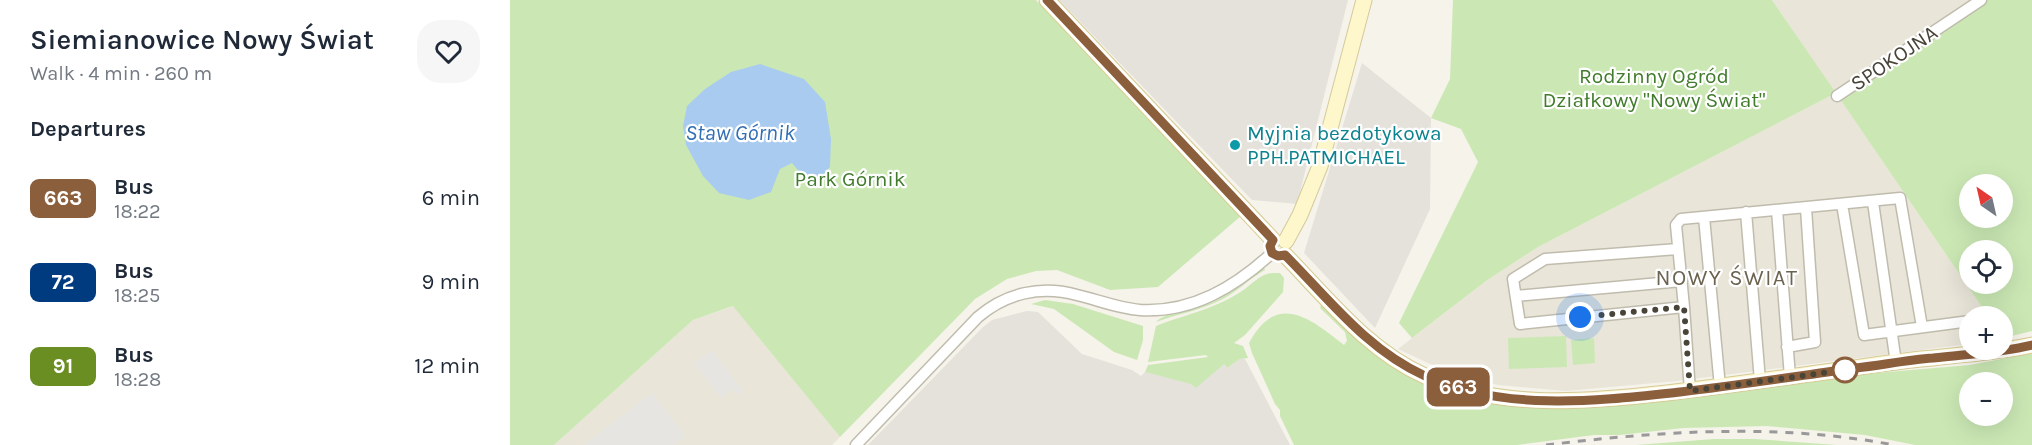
<!DOCTYPE html>
<meta charset="utf-8">
<style>
:root{--surface:#fff;--page:#f6f6f7;--text:#1f2937;--muted:#747a83}
body{margin:0;font-family:Karla,sans-serif;background:var(--page);color:var(--text);height:100vh;display:flex;flex-direction:column;font-size:22px;white-space:nowrap}
*{box-sizing:border-box;margin:0}
p{font-size:20px;color:var(--muted)}
.icon{flex:none;width:33px;height:33px;fill:none;stroke:currentColor;stroke-width:2;stroke-linecap:round;stroke-linejoin:round}
.map{position:relative;flex:1;overflow:hidden}
.drawer{display:flex;flex-direction:column;background:var(--surface);width:510px}
.drawer>*{flex:none}
.badge{padding:0 12px;border-radius:9px;font-size:21px;line-height:39px}
.needle{width:39px;rotate:326deg}
.controls{position:absolute;left:1449px;top:174px;display:grid;gap:12px}
.controls a{display:grid;place-items:center;width:54px;height:54px;border-radius:50%;background:var(--surface);box-shadow:0 6px 24px #0002;font-size:30px}
.you{position:absolute;width:30px;height:30px;margin:-15px;border:4px solid #fff;border-radius:50%;background:#1a73e8;box-shadow:0 0 0 9px #1a73e833}
.map>.badge{position:absolute;translate:-50% -50%;box-shadow:0 0 0 3px #fff}
h2{padding:0 30px;font-size:22px;line-height:54px}
.round{display:grid;place-items:center;flex:none;width:63px;height:63px;border-radius:24px;background:var(--page)}
.head{display:flex;align-items:center;justify-content:space-between;height:102px;padding:0 30px}
h1{font-size:28px;font-weight:600;line-height:45px}
ul{padding:0;list-style:none}
li{display:flex;align-items:center;gap:18px;height:84px;padding:0 30px}
li div{flex:1}
li b{display:block;font-size:22px}
li em{font-style:normal}
li .badge{min-width:66px;font-weight:700;text-align:center}
main{display:flex;flex:1;min-height:0}
.map>svg:first-child{display:block}
</style>
<main>
<section class="drawer">
<div class="head"><div><h1>Siemianowice Nowy Świat</h1><p>Walk · 4 min · 260 m</p></div><a class="round"><svg class="icon" aria-label="heart" viewBox="0 0 24 24"><path d="M12 20l-8-8c-3-5 5-10 8-4 3-6 11-1 8 4z"/></svg></a></div>
<h2>Departures</h2>
<ul>
<li><span class="badge" style="background:#8b5e3c;color:#fff">663</span><div><b>Bus</b><p>18:22</p></div><em>6 min</em></li>
<li><span class="badge" style="background:#003b80;color:#fff">72</span><div><b>Bus</b><p>18:25</p></div><em>9 min</em></li>
<li><span class="badge" style="background:#6b8e23;color:#fff">91</span><div><b>Bus</b><p>18:28</p></div><em>12 min</em></li>
</ul>
</section>
<div class="map">
<svg width="1522" height="445" viewBox="0 0 1522 445">
<rect width="100%" height="100%" fill="#f5f3ea"/>
<!-- residential -->
<path fill="#e9e5d9" d="M1262,0H1461L1324,91Z
M1326,93L1478,316H1460L1459,344L1167,381L1056,391L988,385L950,375L918,363L888,349L976,281L1028,247Z
M224,306L330,437L322,445H44L183,320Z"/>
<!-- industrial -->
<path fill="#e5e2dc" d="M549,0H838L787,204L742,200Z
M852,63L921,118L920,209L865,328L794,253Z
M517,311L528,312L572,354L622,370L631,376L635,372L714,364L717,368L730,359H735L780,445H358L473,327L482,320Z"/>
<!-- green -->
<path fill="#cbe8b4" fill-rule="evenodd" d="M0,0H526L731,216L648,287L600,290L547,270L526,271L497,279L465,299L330,437L223,306L183,320L44,445H0Z
M943,0H1262L1326,93L1028,247L976,281L902,338L889,323L968,162L951,129L921,118L940,79Z
M1478,0H1522V331L1493,338L1492,316H1478L1330,99ZM1460,184H1492V218H1460ZM1460,250H1492V284H1460Z
M754,268L755,270C740,278 728,291 713,299C692,310 668,314 646,322C656,311 687,309 703,302C722,293 738,281 754,268Z
M763,273H770L774,278L773,292L735,335L724,343L733,346L738,358L730,359L717,368L714,364L686,388L681,384L635,372L638,365L698,357L696,355L638,362L646,326C676,314 707,309 735,289C744,282 751,274 763,273Z
M535,300L563,304L633,326V340L627,360L604,352L544,309L521,304Z
M811,305L840,331L892,371L1065,407L1141,403L1178,396L1276,385L1366,373L1460,365L1522,353V445H1405L1355,435L1257,426L1173,428L1110,435H1084L1007,445H784L770,416V410L765,404L742,353L739,343C767,291 800,318 834,345L837,341L835,332L810,308ZM1460,382H1492V416H1460Z
M1056,336L1057,367L999,369L998,338Z
M1084,338L1085,363L1063,365L1061,340Z
M1204,439H1245L1327,445H1126Z"/>
<!-- parking -->
<path fill="#e7e5e2" d="M202,350L233,391L228,395L222,389L211,398L184,363Z
M142,393L175,436L164,445H74Z"/>
<!-- water -->
<path fill="#a9cbf0" d="M250,64L294,79L315,102L321,139L320,167L310,178L297,181L282,163L270,169L261,192L239,200L209,193L193,176L176,145L173,126L177,106L195,89L221,72Z"/>
<g fill="none" stroke-linecap="round" stroke-linejoin="round">
<defs>
<path id="street" d="M1327,96L1471,0
M1363,202L1386,363
M1332,204L1354,335L1460,321
M1267,210L1280,377
M1236,212L1250,381
M1194,217L1210,387
M1168,249L1035,259L1003,279L1010,324L1174,307
M1006,296L1172,281
M1277,347L1305,342L1296,208
M1180,391L1174,307L1166,225L1171,219L1390,198L1412,327
M346,445L468,317C496,293 531,285 567,295C588,300 608,308 630,310C682,313 725,287 762,253"/>
<path id="secondary" d="M537,0L763,240
M776,241L790,215L810,166L854,0
M775,255C818,299 857,350 915,376C990,410 1077,402 1157,393C1217,386 1277,377 1337,369C1366,365 1394,360 1423,358C1456,354 1489,352 1522,345"/>
</defs>
<!-- street casing -->
<use href="#street" stroke="#c0bcad" stroke-width="13"/>
<!-- secondary casing -->
<use href="#secondary" stroke="#d4ca9b" stroke-width="17"/>
<!-- street -->
<use href="#street" stroke="#fff" stroke-width="10"/>
<!-- secondary -->
<use href="#secondary" stroke="#fef7cc" stroke-width="15"/>
<!-- rail -->
<path stroke="#999" stroke-width="3" stroke-dasharray="8 8" stroke-linecap="butt" d="M1036,445C1152,431 1268,423 1384,445"/>
</g>
<g fill="none" stroke-linecap="round" stroke-linejoin="round">
<defs>
<path id="line" d="M537,0L763,240L760,246L762,253L768,256L775,255C818,298 857,350 915,376C994,412 1086,401 1170,392C1229,385 1288,376 1346,368C1372,365 1397,360 1423,358C1456,354 1489,353 1522,345"/>
</defs>
<!-- line casing -->
<use href="#line" stroke="#fff" stroke-width="14"/>
<!-- line -->
<use href="#line" stroke="#8b5e3c" stroke-width="9"/>
<!-- walk -->
<path stroke="#494438" stroke-width="6" stroke-dasharray="0 10.8" d="M1070,317L1174,307L1180,391L1335,370"/>
</g>
<!-- markers -->
<circle fill="#0f9aa8" stroke="#fff" stroke-width="2" cx="725" cy="145" r="6"/>
<circle fill="#fff" stroke="#8b5e3c" stroke-width="3" cx="1335" cy="370" r="12"/>
<g text-anchor="middle" stroke-width="4.5" stroke-linejoin="round" paint-order="stroke">
<!-- street labels -->
<g font-size="21" fill="#494438" stroke="#fff">
<text transform="translate(1384 58) rotate(-34)" y="7">SPOKOJNA</text>
</g>
<!-- park labels -->
<g font-size="21" fill="#417b2c" stroke="#fff">
<text x="1144" y="83">Rodzinny Ogród<tspan x="1144" dy="24">Działkowy "Nowy Świat"</tspan></text>
<text x="340" y="186">Park Górnik</text>
</g>
<!-- culture labels -->
<g font-size="21" fill="#0d838f" stroke="#fff" text-anchor="start">
<text x="737" y="140">Myjnia bezdotykowa<tspan x="737" dy="24">PPH.PATMICHAEL</tspan></text>
</g>
<!-- water labels -->
<g font-size="22" font-style="italic" fill="#326fb4" stroke="#fff">
<text x="230" y="140">Staw Górnik</text>
</g>
<!-- neighbourhood labels -->
<g font-size="22" letter-spacing="1.5" fill="#6c6350" stroke="#fff">
<text x="1217" y="285">NOWY ŚWIAT</text>
</g>
</g>
</svg>
<div class="controls">
<a><svg class="needle" viewBox="-14 -14 28 28"><path d="M0-13l5 13h-10z" fill="#e53935"/><path d="M0 13l5-13h-10z" fill="#747a83"/></svg></a>
<a><svg class="icon" aria-label="locate" viewBox="0 0 24 24"><circle cx="12" cy="12" r="6"/><path d="M12 2v4M12 18v4M2 12h4M18 12h4"/></svg></a>
<a>+</a>
<a>−</a>
</div>
<div class="you" style="left:1070px;top:317px"></div>
<b class="badge" style="left:948px;top:387px;background:#8b5e3c;color:#fff">663</b>
</div>
</main>
